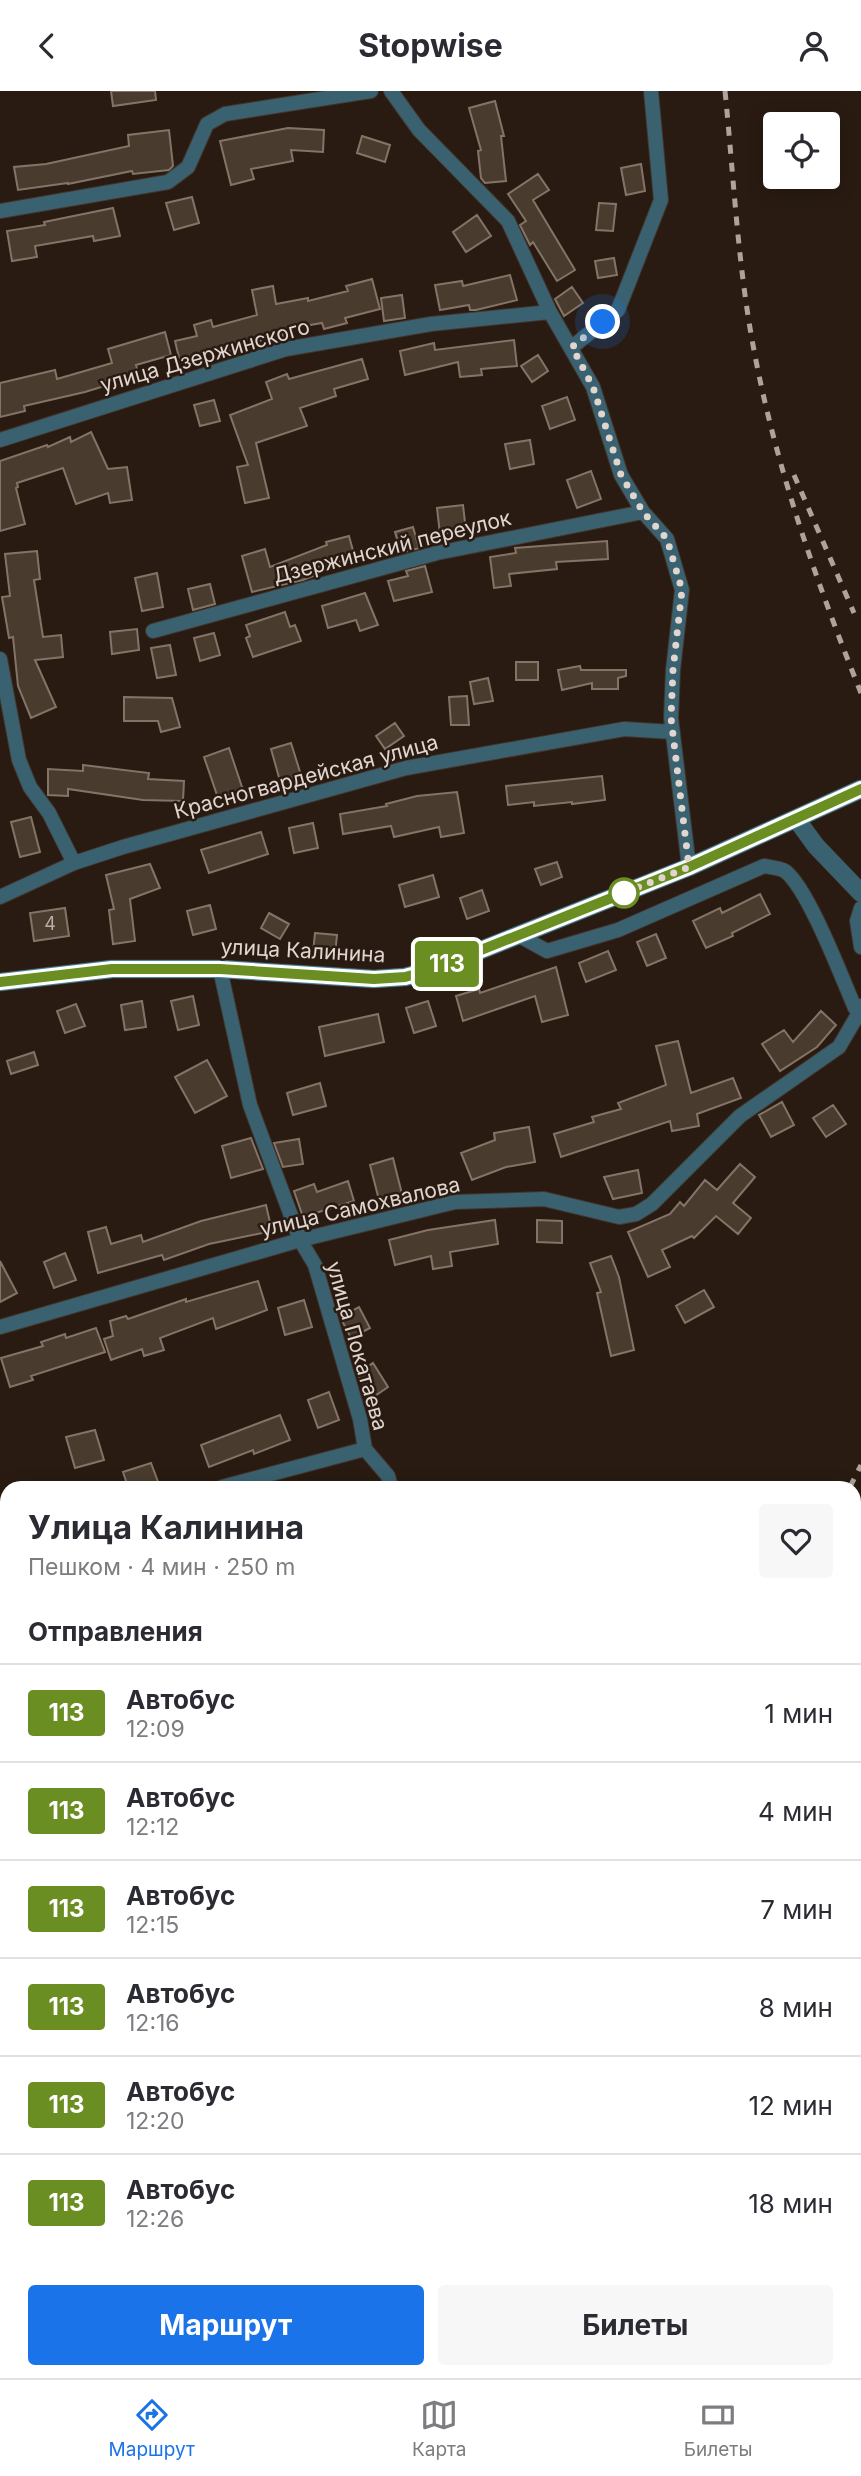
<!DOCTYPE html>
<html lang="ru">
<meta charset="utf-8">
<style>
:root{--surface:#fff;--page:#f7f7f7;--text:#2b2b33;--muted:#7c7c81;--line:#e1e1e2;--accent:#1a73e8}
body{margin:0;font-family:Inter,sans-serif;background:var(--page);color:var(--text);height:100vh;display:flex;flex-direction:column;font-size:26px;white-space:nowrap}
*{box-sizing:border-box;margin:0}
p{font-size:23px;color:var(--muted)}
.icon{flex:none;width:38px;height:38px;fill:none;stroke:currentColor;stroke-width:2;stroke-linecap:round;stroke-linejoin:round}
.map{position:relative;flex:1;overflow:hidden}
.panel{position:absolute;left:0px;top:1390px;width:861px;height:898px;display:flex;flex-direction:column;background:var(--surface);border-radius:21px 21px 0 0;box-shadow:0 4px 18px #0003}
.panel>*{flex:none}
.badge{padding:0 14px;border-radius:5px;font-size:24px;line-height:46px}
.controls{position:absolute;left:763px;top:21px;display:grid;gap:14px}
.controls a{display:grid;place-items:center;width:77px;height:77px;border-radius:7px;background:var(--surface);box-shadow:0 4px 18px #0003;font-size:35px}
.you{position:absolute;width:35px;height:35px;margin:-18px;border:5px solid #fff;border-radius:50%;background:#1a73e8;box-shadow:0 0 0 10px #1a73e833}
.map>.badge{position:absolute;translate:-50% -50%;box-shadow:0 0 0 4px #fff}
h2{padding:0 28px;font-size:26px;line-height:63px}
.round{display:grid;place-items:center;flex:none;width:74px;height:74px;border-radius:7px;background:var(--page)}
.head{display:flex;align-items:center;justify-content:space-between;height:119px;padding:0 28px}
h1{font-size:33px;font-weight:700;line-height:52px}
.cta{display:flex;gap:14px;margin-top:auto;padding:14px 28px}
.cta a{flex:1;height:80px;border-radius:7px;background:var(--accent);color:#fff;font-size:28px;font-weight:700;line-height:80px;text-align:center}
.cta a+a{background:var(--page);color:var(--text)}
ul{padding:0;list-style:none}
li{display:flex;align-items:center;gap:21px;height:98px;padding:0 28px;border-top:2px solid var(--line)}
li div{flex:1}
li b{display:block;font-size:26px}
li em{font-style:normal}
li .badge{min-width:77px;font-weight:700;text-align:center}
header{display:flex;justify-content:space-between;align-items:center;height:91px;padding:0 28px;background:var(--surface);font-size:32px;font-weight:700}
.tabs{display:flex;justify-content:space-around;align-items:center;height:98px;border-top:2px solid var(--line);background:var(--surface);font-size:19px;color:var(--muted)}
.tabs a{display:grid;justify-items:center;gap:4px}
.tabs .on{color:var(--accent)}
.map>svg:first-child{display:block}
</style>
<header><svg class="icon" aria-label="back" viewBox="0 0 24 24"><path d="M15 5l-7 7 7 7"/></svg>Stopwise<svg class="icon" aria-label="person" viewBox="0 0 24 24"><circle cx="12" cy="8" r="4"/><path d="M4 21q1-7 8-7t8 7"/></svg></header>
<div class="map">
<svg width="861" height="2287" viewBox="0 0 861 2287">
<rect width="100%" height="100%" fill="#291b11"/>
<!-- green -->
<path fill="#2a3727" d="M861,1775V2287H124L135,2280H854V1781Z"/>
<!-- building -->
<path fill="#493b2e" stroke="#857466" stroke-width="2" d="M111,0H155L156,9L113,15Z
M495,10L504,45H501L506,90L485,92L481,87L478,60L481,59L469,17Z
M288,37L324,39L323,61L291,59L293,70L251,78L254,88L231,94L220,50Z
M169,39L173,75L169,79L133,83L132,80L68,93V92L18,99L14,76L46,73L129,55L128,44Z
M362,45L390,54L385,71L357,62Z
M641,73L645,100L626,104L621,77Z
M538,83L549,99L533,109L575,179L557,190L533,151L530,154L520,134L526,130L508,103Z
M192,106L199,132L174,139L166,112Z
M599,112L616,113L613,140L596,139Z
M113,117L120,145L94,150L93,145L35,155L37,166L12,170L7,140L45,134L44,131Z
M477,124L491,145L466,161L453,141Z
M614,167L617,184L598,187L595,170Z
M510,184L517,209L476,219H470L469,214L440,219L435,194L462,190L463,195Z
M372,188L380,218L345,227L347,232L324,238L322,232L281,239L283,245L249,252L250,255L228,261L227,256L180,271L175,250L197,245L194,234L211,229L213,236L257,224L252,199L273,195L276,213L308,207V210L348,200L346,195Z
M572,196L583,212L564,225L555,208Z
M402,204L405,227L384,230L381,207Z
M165,241L171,264L136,274L138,282L106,290L108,294L85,301L24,315L25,320L0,326V292L55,279L57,288L112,272L108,258Z
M514,249L517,275L481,278L482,284L460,286L458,271L405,284L400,260L434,252L435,259Z
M538,264L548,280L532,291L521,275Z
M362,268L368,288L334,298L336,305L300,317L307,335L256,352L269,407L245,412L237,376L248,374L230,324L272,308L266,291L287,283L289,288Z
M567,306L575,329L550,338L542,315Z
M214,309L220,330L200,335L194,314Z
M91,341L108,378L127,376L132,409L110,412L108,402L76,413L63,377L17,392L18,396L16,397L25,433L0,440V370L47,354L48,356L70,346L71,351Z
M530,349L534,373L510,378L505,353Z
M591,380L601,408L577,417L567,389Z
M463,414L466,440L440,443L437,417Z
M413,436L419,457L401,462L395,441Z
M349,445L355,467L313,477L316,484L303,489L252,501L242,465L265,458L270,476L327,454L326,451Z
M607,450L608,468L556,471L557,478L509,483L511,495L494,497L490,466L516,462L515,457Z
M37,460L40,488L34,489L43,546L61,544L63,566L35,569L56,616L31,627L18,595L13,546L9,547L2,506L10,505L5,463Z
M425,475L432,501L394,510L388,490L408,485L406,480Z
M157,482L163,516L142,520L135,487Z
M210,493L215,513L193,519L188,498Z
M365,502L378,534L360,540L356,529L328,537L322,515Z
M285,521L290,536L295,534L301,550L253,566L246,547L250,545L246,534Z
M137,538L139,559L112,563L110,541Z
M214,542L220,564L200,570L194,547Z
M170,554L176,584L157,587L151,557Z
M516,571H538V589H516Z
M580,575L581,579H626V585L618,587V598H592V592L562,599L558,579Z
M488,587L493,610L474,613L470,591Z
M467,605L469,634H451L449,606Z
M124,606L172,607L180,636L161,641L158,630H124Z
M395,632L404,645L385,658L376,645Z
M291,652L301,684L280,690L271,658Z
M229,657L243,699L218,707L204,666Z
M83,674L149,682L148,688L184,690L183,710L143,709L68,698V705L48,704V678L83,680Z
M602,685L605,709L572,713V711L534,715V711L508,714L506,695Z
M457,701L464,742L441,746L439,736L394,746L391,735L343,743L340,723L387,715L386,713L417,705Z
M31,726L40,761L20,766L11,731Z
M313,732L318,757L294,762L289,737Z
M261,741L268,763L209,782L201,759Z
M557,771L562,786L541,794L535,778Z
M150,773L160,797L130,808L135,850L113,853L109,819L114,818L106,784Z
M433,784L439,806L405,816L399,794Z
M482,799L489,820L467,828L460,807Z
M760,803L770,823L732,842L733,845L706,857L693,830L720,817L722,822Z
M210,814L216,838L193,844L187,820Z
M65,817L69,845L34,850L30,822Z
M269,822L289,833L280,848L261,837Z
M315,842L337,844L335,864L313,862Z
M656,843L666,867L647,875L637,851Z
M608,860L616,879L586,891L579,872Z
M556,876L568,924L542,931L535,905L463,930L456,905L479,898L480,902Z
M193,905L199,934L178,939L171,910Z
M142,910L146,936L125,939L121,914Z
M428,910L436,935L414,942L406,917Z
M76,913L85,935L65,942L57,920Z
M821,920L836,934L817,956L780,980L762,953L784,939L793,951Z
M378,923L384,951L325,965L319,936Z
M678,950L691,1002L733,987L741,1007L697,1023L699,1035L672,1040L670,1030L561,1066L554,1043L594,1031L592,1026L621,1018L618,1012L666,994L656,955Z
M34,961L38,974L11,983L7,970Z
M207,969L227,1005L195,1022L175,986Z
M320,992L326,1015L293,1024L287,1002Z
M782,1011L794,1034L771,1046L759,1024Z
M833,1014L846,1033L826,1046L813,1027Z
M529,1036L535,1071L506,1076L472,1089L461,1062L495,1049L494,1042Z
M251,1047L263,1078L231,1087L222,1055Z
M299,1048L303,1073L283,1076L274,1052Z
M393,1067L402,1103L379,1109L370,1074Z
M740,1073L755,1086L733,1112L751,1127L738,1143L716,1125L694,1147L692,1145L662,1159L670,1176L648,1186L628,1141L670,1123L680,1111L684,1115L705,1089L717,1099Z
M638,1079L642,1102L613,1108L604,1086Z
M348,1090L354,1110L303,1126L294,1100L314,1093L317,1101Z
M266,1114L272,1140L209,1153L164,1169L162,1164L98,1182L88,1141L106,1136L111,1153L141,1144L143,1151L201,1130Z
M495,1129L498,1153L450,1161L452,1175L433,1178L431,1165L395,1174L389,1149L428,1139Z
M537,1129L562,1130V1152L537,1151Z
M65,1162L76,1189L54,1197L44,1171Z
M611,1165L619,1186L634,1259L611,1265L597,1202L601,1201L590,1172Z
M0,1170L17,1202L0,1211Z
M258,1190L267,1219L216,1238L213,1227L160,1247L164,1259L144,1265L142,1258L111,1269L104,1248L113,1245L110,1230L126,1225L128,1228L186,1208V1211Z
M704,1199L714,1216L685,1232L676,1215Z
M304,1209L312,1236L285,1244L278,1217Z
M359,1216L370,1237L351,1247L340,1226Z
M96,1237L105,1261L31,1285L33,1289L10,1296L1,1267L43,1255L41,1251L65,1243L66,1247Z
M373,1272L388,1296L372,1307L357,1283Z
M329,1301L339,1329L318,1337L308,1309Z
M280,1324L290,1349L254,1363L253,1359L209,1376L201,1354Z
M95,1339L104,1369L75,1377L66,1346Z
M151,1372L160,1396H128L123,1381Z"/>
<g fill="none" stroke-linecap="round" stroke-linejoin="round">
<defs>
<path id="minor" d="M391,0L419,39L508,130L550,221L593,296L621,384L643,421L667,448L682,499L673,579L671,627L689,776
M0,120L168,91L188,76L207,33L225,23L371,0
M572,256L618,219L661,109L651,0
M0,349L286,258L431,233L550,221
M153,540L437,462L643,421
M0,568L19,669L30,696L49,722L74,772
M0,806L74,772L123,756L406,677L624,638L673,641
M861,817L857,830L861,856
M518,844L547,860L618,839L764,775C770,776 780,777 785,780C808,797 842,887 855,917L860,920
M220,878L250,1014L300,1149L315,1174L360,1328L365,1358L388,1385L391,1396
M0,1236L300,1149L455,1111L544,1108L619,1126L636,1123L652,1113L740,1025L839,956L860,920L861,915
M222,1396L365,1358
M0,1454L7,1453
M0,1803L7,1800"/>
<path id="tertiary" d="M797,729L816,755L861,802"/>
<path id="secondary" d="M0,891L112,878H220L374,888L405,886L431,879L689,776L861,698"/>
</defs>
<!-- minor casing -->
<use href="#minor" stroke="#43352c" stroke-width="16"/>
<!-- tertiary casing -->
<use href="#tertiary" stroke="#43352c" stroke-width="19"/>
<!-- secondary casing -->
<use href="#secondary" stroke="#43352c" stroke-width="19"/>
<!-- minor -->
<use href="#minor" stroke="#3a616f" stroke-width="14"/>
<!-- tertiary -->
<use href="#tertiary" stroke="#3a616f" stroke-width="18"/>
<!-- secondary -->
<use href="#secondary" stroke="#44879c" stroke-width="18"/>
<!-- rail -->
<path stroke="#aea29b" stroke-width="5" stroke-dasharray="9 9" stroke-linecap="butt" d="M725,0C733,79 737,159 750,237C771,362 814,485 861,602
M794,384L854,522
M850,1396L861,1374
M854,1455L861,1445
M854,1471L861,1464
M854,1494L861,1487
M854,1735L861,1729
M854,1751L861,1745
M0,2278L7,2275
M17,2287L34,2280
M59,2287L74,2280
M97,2287L112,2280"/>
</g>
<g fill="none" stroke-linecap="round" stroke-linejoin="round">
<defs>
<path id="line" d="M0,891L112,878H220L374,888L405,886L431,879L689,776L861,698"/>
</defs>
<!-- line casing -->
<use href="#line" stroke="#fff" stroke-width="16"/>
<!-- line -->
<use href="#line" stroke="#6b8e23" stroke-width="10"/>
<!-- walk -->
<path stroke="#e0d5cf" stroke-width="7" stroke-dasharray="0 12.6" d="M603,231L572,256L593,296L621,384L643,421L667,448L682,499L673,579L671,627L689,776L616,805L624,802"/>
</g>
<!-- markers -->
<circle fill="#fff" stroke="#6b8e23" stroke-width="3.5" cx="624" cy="802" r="14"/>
<g text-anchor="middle" stroke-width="5" stroke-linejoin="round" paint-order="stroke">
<!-- number labels -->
<g font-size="18" fill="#baaea7">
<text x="50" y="839">4</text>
</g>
<!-- street labels -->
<g font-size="21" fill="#e0d5cf" stroke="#291b11">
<text transform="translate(205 265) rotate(-16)" y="7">улица Дзержинского</text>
<text transform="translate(392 456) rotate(-14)" y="7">Дзержинский переулок</text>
<text transform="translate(306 686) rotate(-15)" y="7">Красногвардейская улица</text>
<text transform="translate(303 860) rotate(3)" y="7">улица Калинина</text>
<text transform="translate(360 1116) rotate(-13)" y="7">улица Самохвалова</text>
<text transform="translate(357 1255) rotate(74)" y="7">улица Покатаева</text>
</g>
</g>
</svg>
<div class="controls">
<a><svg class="icon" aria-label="locate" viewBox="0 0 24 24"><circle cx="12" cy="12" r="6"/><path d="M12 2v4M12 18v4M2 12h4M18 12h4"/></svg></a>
</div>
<div class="you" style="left:603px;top:231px"></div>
<b class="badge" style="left:447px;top:873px;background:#6b8e23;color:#fff">113</b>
<section class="panel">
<div class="head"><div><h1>Улица Калинина</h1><p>Пешком · 4 мин · 250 m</p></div><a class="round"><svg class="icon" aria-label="heart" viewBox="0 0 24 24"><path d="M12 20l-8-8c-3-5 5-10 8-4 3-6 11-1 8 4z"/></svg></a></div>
<h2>Отправления</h2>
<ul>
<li><span class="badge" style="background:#6b8e23;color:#fff">113</span><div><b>Автобус</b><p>12:09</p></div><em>1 мин</em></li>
<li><span class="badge" style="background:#6b8e23;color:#fff">113</span><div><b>Автобус</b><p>12:12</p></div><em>4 мин</em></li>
<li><span class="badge" style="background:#6b8e23;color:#fff">113</span><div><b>Автобус</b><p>12:15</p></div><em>7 мин</em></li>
<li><span class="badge" style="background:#6b8e23;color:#fff">113</span><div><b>Автобус</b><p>12:16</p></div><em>8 мин</em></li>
<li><span class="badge" style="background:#6b8e23;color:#fff">113</span><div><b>Автобус</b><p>12:20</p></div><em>12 мин</em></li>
<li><span class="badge" style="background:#6b8e23;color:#fff">113</span><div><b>Автобус</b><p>12:26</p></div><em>18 мин</em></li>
</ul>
<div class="cta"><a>Маршрут</a><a>Билеты</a></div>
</section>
</div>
<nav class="tabs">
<a class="on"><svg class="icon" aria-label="directions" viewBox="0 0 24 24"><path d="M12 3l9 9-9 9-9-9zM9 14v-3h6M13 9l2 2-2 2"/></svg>Маршрут</a>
<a><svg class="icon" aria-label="map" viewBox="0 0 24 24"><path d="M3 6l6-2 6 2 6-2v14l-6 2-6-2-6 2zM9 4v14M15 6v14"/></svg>Карта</a>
<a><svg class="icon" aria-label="tickets" viewBox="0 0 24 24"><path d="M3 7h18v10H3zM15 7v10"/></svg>Билеты</a>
</nav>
